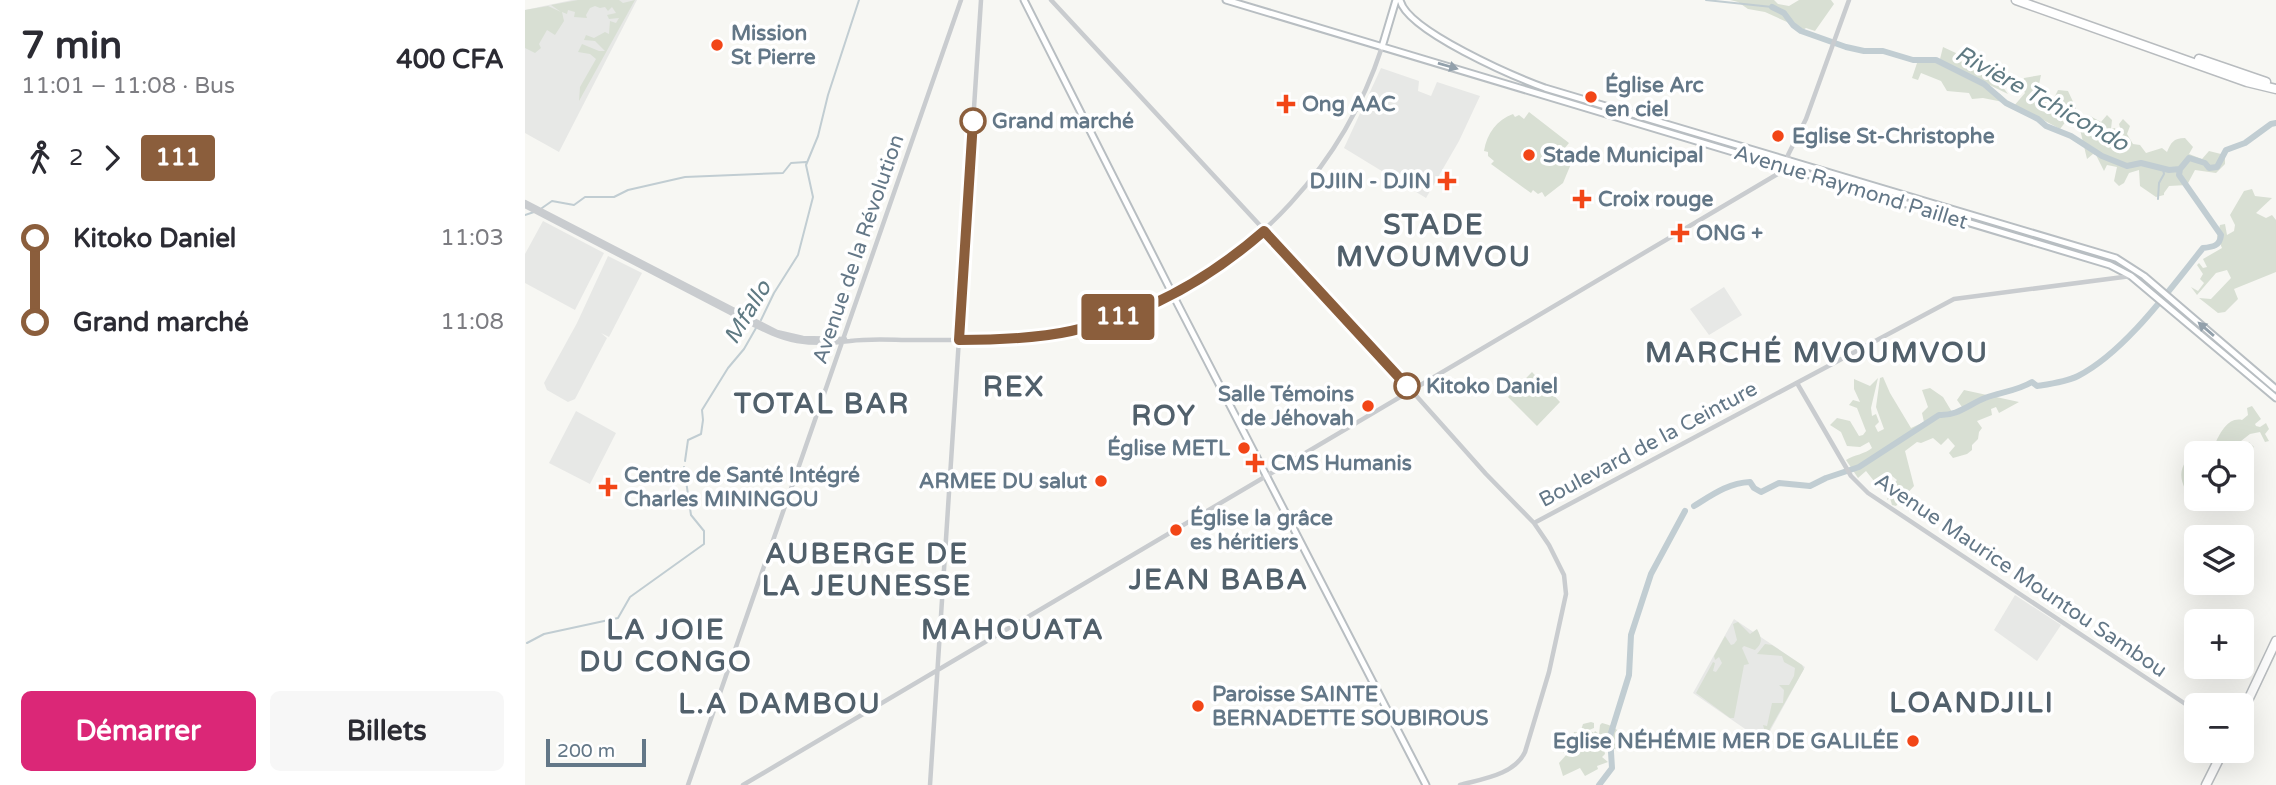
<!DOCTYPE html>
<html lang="fr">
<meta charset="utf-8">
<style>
:root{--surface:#fff;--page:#f7f7f7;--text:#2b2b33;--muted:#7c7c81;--accent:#db2777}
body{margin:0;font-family:"Varela Round",sans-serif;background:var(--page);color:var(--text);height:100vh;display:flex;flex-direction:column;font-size:26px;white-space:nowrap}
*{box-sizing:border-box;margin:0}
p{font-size:23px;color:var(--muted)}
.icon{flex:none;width:38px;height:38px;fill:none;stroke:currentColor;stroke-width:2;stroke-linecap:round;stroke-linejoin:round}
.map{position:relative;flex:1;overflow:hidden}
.panel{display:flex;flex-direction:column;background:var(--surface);width:525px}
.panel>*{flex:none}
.badge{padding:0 14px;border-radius:5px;font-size:24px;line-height:46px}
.buttons{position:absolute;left:1659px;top:441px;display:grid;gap:14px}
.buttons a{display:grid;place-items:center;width:70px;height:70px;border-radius:10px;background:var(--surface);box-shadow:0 7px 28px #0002;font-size:35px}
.scale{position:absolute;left:21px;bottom:18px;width:100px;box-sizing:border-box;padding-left:7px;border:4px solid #637787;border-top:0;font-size:19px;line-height:24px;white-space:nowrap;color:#637787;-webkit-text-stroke:5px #fff;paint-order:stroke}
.map>.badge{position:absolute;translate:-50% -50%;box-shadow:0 0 0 4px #fff}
.legs{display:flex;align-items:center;gap:10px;height:77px;padding:0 21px;font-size:23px}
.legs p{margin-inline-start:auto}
.overview{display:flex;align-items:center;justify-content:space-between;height:119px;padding:0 21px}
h1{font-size:38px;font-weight:700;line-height:52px}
.cta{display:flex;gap:14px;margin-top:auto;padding:14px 21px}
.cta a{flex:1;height:80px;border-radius:10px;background:var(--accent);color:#fff;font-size:28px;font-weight:700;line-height:80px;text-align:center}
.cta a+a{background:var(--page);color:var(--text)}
ul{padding:0 21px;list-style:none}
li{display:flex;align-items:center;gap:24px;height:84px;font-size:26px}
li i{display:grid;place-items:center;width:10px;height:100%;margin:0 9px;background:currentColor}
li i::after{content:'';width:18px;height:18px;margin:-9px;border:5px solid;border-radius:50%;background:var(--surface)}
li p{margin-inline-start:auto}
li:first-child i{background:linear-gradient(#0000 50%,currentColor 0)}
li:last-child i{background:linear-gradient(currentColor 50%,#0000 0)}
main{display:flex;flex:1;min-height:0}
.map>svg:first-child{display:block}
</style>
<main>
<section class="panel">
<div class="overview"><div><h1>7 min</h1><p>11:01 – 11:08 · Bus</p></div><b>400 CFA</b></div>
<div class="legs"><svg class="icon" aria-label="walk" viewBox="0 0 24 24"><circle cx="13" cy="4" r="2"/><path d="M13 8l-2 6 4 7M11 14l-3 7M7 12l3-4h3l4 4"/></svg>2<svg class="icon" aria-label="forward" viewBox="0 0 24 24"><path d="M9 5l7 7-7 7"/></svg><b class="badge" style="background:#8b5e3c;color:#fff">111</b></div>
<ul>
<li><i style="color:#8b5e3c"></i><b>Kitoko Daniel</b><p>11:03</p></li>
<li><i style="color:#8b5e3c"></i><b>Grand marché</b><p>11:08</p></li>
</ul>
<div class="cta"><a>Démarrer</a><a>Billets</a></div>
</section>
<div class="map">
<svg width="1751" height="785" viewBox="0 0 1751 785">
<rect width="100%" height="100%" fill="#f7f7f3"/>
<!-- built -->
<path fill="#e7e8e6" d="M47,0H112L34,152L0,133V10Z
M856,68L894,81L893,91L906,96L912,82L955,96L934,141L901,198L819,148Z
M18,221L79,253L50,310L0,283V254Z
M83,256L117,273L84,337L76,333L82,338L50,399L43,402L22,390L19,383L52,323Z
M1199,287L1217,315L1184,335L1165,309Z
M51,411L91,433L65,484L24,463Z
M1490,595L1536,625L1512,661L1469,630Z
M1209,619L1280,667L1239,742L1168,693Z"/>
<!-- green -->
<path fill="#d8dfd3" d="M53,0H94L98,3L110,0L54,101L55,87L71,59L65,54L53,52L57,44L74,51H80L70,41L59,40L61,35L69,38L80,32L84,34L85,21L91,23L94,18L84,19L82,15L91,13L87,7L83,11L80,7L75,8L70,6L65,8L61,15L62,18L49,17L50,12L43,10L42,14L37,12L39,21L30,35L22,30L14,44L16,48L10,53L0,48V10L23,6L36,12L26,5Z
M1205,0H1249L1253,4L1264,6L1274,0H1306L1309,4L1290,31L1281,28L1275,32L1262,22L1240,12L1223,9L1213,2Z
M1418,47L1433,54L1439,67L1446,70H1465L1483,94L1417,62L1413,63L1475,94L1483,103L1458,98L1447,99L1444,93L1422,91L1416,81L1396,73L1393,80L1387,78L1392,63L1406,57L1409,59H1415Z
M1516,75L1512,94L1522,95L1526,104L1533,90L1543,91L1551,108L1535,129L1509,115L1488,107L1500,93L1496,86L1499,78Z
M1004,112L1044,143L1039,149L1044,153V158L1048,159L1038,183L1020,197L1017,192L1013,194L1008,190L1006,193L966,164L969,161L963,156V152L959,151C962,133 972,120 988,114L990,117L994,115L999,119Z
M1557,115L1565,116L1576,122L1582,115L1587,120L1586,129L1590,128L1593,138L1597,135L1594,124L1598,119L1605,126L1602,134L1608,144L1615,145L1621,153L1637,148L1642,152C1646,143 1648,138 1660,138L1668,147L1664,154L1677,159L1684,151L1700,155V164L1691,173L1670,170L1662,185L1644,186L1639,193V195L1631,197L1615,186L1614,170L1604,173L1599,183L1594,186L1589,181L1592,167L1582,165L1579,171L1571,155L1568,154L1562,159L1554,125Z
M1727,189L1730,196L1747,198L1731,213L1741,218L1747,215L1751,220V272L1709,289L1713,299L1700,312L1693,313L1674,298L1686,299L1706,278L1702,270L1691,273L1672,295L1666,287L1673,291L1679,283L1675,279L1678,274L1672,265L1674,263L1678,268L1682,267L1678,259L1697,248L1692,237L1695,225L1700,224L1702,235L1709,231L1710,225L1705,215L1719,191Z
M1007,372L1035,402L1012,426L983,397Z
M1358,377L1365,393L1386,428L1399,422L1397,413L1403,407L1397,390L1405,388L1418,397L1427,412L1437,407L1432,400L1439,390L1494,402L1474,413L1471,407L1466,409L1467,415L1452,421L1457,428L1454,432L1453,439L1447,445V450L1442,454L1428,458L1424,453L1430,446L1423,438L1416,445L1408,438L1396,443L1392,442L1380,451L1389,486L1371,506L1367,505L1365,498L1362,500L1366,487L1372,480L1362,472L1349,481L1341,471L1333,478L1321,460C1329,455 1340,454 1347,448L1344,442L1335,447L1322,446L1316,432L1305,425L1312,418L1325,421L1334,436L1338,435L1341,431L1332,408L1324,405L1328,400L1335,402L1329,389V379L1345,386L1353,378L1346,408L1347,416L1351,414L1354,422L1350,426L1353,432L1359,429L1351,407L1355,378Z
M1727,406L1736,419L1730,424L1731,426L1735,427L1741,423L1744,429L1740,434L1744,441L1740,442L1735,432L1725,434L1716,441L1717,445L1724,442L1729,447L1719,454L1726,470L1720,474L1717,470V453H1671V493L1660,489C1652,472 1658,464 1669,450L1693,447L1691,442C1696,431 1704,417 1717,420L1723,415L1722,408Z
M1213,622L1225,634L1232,629C1237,639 1238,642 1230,650L1219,646L1217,648L1224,664L1219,665L1209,718H1205L1171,693L1188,662L1190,663L1188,671L1191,672L1197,663L1194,657L1190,660L1189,656L1200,636L1206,645L1209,644L1212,640L1208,624Z
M1240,644L1247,645L1277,665L1279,669L1241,736L1238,725L1242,726L1247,703H1258L1259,690L1254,685H1264L1269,676L1270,668L1259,662L1257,656L1232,654Z
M1066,722L1069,723V728L1064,730L1069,733L1070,731L1074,734L1075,725L1077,723C1092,727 1096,731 1099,746L1096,750L1093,747V749H1087L1085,752L1084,747L1079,749L1080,754L1077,757L1083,762L1072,766L1073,769L1060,776L1055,768L1038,776L1034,763L1042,754L1038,752L1041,748L1036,746L1037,743L1046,745L1049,732L1055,733L1058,724Z"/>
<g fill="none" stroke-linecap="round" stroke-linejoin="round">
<!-- stream -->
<path stroke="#c1cdd2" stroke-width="2" d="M1181,0L1247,7
M1633,199L1634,183L1639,174L1638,169
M17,208L27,201L49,205L60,197H89L103,190L160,177L258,173L266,163L281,162
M0,215L9,212
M236,320L249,293L273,255L288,197L281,165L293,136L303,95L334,0
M160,461L163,440L176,434L178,420L177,410L203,368L219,349L231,328
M2,643L19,634L93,618L105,597L179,544V531L166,515L159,467"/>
<!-- river -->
<path stroke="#c1cdd2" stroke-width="6" d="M1247,7L1259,13L1268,25L1276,31L1321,47L1339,51H1358L1388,60H1411L1459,84L1481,103L1513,119L1521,126L1546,136L1577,156L1602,166L1616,163L1644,170L1655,169
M1169,506C1187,495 1203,483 1225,482L1229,488L1236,492L1254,483L1285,486L1301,478L1334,467L1414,415C1432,416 1443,405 1460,398C1476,392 1492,391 1507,382L1512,386C1525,384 1541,382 1553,376C1600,352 1645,289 1678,248C1688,247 1695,246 1696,235L1654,175L1655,169L1664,158L1680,163L1684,168L1692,167L1701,150L1720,143L1746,124L1751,123
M1074,785L1087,768L1085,736L1104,675L1106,635L1126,574L1160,511"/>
<defs>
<path id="secondary" d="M499,0L648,295L901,785
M701,0L1585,265L1606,276L1751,398
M875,0C882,31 990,77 1020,88L1591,258L1619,276L1751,389
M857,47L871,0"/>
<path id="trunk" d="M1491,0L1722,82L1751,89
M1674,59L1741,82
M1717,713L1751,641
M1681,785L1698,751"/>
</defs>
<!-- secondary casing -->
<use href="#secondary" stroke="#b8bec2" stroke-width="9"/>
<!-- trunk casing -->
<use href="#trunk" stroke="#b8bcbf" stroke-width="11"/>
<!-- tertiary -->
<path stroke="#c9cccf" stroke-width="4.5" d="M526,0L845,344L961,474L1009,523L1024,545L1039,575L1041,594L1024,672L1000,752C989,775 957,779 935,785
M1263,155L1281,119L1324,0
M0,202L252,332L278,338L320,339
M0,206L223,322C239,330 255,338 272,341C290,344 308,343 325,341C346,338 368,340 389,340C440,340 491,340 542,332C568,328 593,317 618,307C731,260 819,164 857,47
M1272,383L1326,476L1343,493L1671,711
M1009,523L1429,299L1606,276
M163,785L436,0
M218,785L1256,172L1264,161L1263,155
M405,785L456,0"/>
<!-- secondary -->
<use href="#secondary" stroke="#fff" stroke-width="5"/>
<!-- trunk -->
<use href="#trunk" stroke="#fff" stroke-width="8"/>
</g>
<!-- one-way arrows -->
<defs><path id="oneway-solid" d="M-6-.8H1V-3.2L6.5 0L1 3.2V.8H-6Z" transform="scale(1.75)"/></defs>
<g fill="#92a0ab">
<use href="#oneway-solid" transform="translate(923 66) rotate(16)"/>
<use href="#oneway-solid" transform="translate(1681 329) rotate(-139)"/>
</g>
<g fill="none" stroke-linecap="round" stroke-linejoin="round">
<defs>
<path id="line-1" d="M448,121L434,340C471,340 510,339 546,331C618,316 684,279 739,231L882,386"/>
</defs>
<!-- line-1 casing -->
<use href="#line-1" stroke="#fff" stroke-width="16"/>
<!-- line-1 -->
<use href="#line-1" stroke="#8b5e3c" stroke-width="10"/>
</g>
<!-- markers -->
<g fill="#f24617" stroke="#fff" stroke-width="2.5">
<circle cx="192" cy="45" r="7"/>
<circle cx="1066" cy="97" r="7"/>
<path d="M757.5 93.5h7v7h7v7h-7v7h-7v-7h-7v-7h7z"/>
<circle cx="1253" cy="136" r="7"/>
<circle cx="1004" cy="155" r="7"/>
<path d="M918.5 170.5h7v7h7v7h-7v7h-7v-7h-7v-7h7z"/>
<path d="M1053.5 188.5h7v7h7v7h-7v7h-7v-7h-7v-7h7z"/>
<path d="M1151.5 222.5h7v7h7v7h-7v7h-7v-7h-7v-7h7z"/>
<circle cx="843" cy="406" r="7"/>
<circle cx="719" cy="448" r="7"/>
<path d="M726.5 452.5h7v7h7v7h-7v7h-7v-7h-7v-7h7z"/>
<circle cx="576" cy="481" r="7"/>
<path d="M79.5 476.5h7v7h7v7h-7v7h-7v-7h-7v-7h7z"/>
<circle cx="651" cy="530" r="7"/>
<circle cx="673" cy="706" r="7"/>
<circle cx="1388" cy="741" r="7"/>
</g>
<g fill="#fff" stroke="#8b5e3c" stroke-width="3.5">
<circle cx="448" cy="121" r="12"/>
<circle cx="882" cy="386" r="12"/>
</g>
<g text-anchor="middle" stroke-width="7" stroke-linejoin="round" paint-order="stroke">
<!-- poi labels -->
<g font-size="21" font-weight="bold" fill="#637787" stroke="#fff" text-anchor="start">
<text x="206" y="40">Mission<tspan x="206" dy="24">St Pierre</tspan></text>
<text x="1080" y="92">Église Arc<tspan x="1080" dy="24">en ciel</tspan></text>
<text x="777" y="111">Ong AAC</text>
<text x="1267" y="143">Eglise St-Christophe</text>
<text x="1018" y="162">Stade Municipal</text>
<text x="906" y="188" text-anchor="end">DJIIN - DJIN</text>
<text x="1073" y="206">Croix rouge</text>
<text x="1171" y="240">ONG +</text>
<text x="829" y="401" text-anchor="end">Salle Témoins<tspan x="829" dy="24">de Jéhovah</tspan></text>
<text x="705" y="455" text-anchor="end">Église METL</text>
<text x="746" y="470">CMS Humanis</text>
<text x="99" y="482">Centre de Santé Intégré<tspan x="99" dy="24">Charles MININGOU</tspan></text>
<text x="562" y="488" text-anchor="end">ARMEE DU salut</text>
<text x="665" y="525">Église la grâce<tspan x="665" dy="24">es héritiers</tspan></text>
<text x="687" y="701">Paroisse SAINTE<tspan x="687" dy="24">BERNADETTE SOUBIROUS</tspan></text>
<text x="1374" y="748" text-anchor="end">Eglise NÉHÉMIE MER DE GALILÉE</text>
</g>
<!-- stop labels -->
<g font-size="21" font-weight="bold" fill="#637787" stroke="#fff" text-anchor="start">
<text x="467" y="128">Grand marché</text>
<text x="901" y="393">Kitoko Daniel</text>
</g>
<!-- street labels -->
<g font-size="21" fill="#637787" stroke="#fff">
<text transform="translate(1326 187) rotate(17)" y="7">Avenue Raymond Paillet</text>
<text transform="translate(333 249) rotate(-71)" y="7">Avenue de la Révolution</text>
<text transform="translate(1123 444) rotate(-28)" y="7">Boulevard de la Ceinture</text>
<text transform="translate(1496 575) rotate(34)" y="7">Avenue Maurice Mountou Sambou</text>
</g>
<!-- water labels -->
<g font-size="23" font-style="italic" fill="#5f7a83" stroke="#fff">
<text transform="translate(1517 98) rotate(29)" y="8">Rivière Tchicondo</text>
<text transform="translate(222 312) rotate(-59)" y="8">Mfallo</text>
</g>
<!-- district labels -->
<g font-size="28" font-weight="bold" letter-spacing="2" fill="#51606b" stroke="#fff">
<text x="909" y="234">STADE<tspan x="909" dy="32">MVOUMVOU</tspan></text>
<text x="1292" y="362">MARCHÉ MVOUMVOU</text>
<text x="489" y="396">REX</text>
<text x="297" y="413">TOTAL BAR</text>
<text x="639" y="425">ROY</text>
<text x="342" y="563">AUBERGE DE<tspan x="342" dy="32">LA JEUNESSE</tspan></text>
<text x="694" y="589">JEAN BABA</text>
<text x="141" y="639">LA JOIE<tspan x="141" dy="32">DU CONGO</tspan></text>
<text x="488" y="639">MAHOUATA</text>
<text x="1447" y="712">LOANDJILI</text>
<text x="255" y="713">L.A DAMBOU</text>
</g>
</g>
</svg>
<div class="buttons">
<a><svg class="icon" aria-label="locate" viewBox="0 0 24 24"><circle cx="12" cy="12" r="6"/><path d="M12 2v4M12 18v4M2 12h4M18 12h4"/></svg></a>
<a><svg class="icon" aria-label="layers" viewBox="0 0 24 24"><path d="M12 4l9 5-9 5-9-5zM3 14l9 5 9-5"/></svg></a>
<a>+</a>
<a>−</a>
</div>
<div class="scale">200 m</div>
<b class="badge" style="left:593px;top:317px;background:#8b5e3c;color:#fff">111</b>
</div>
</main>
